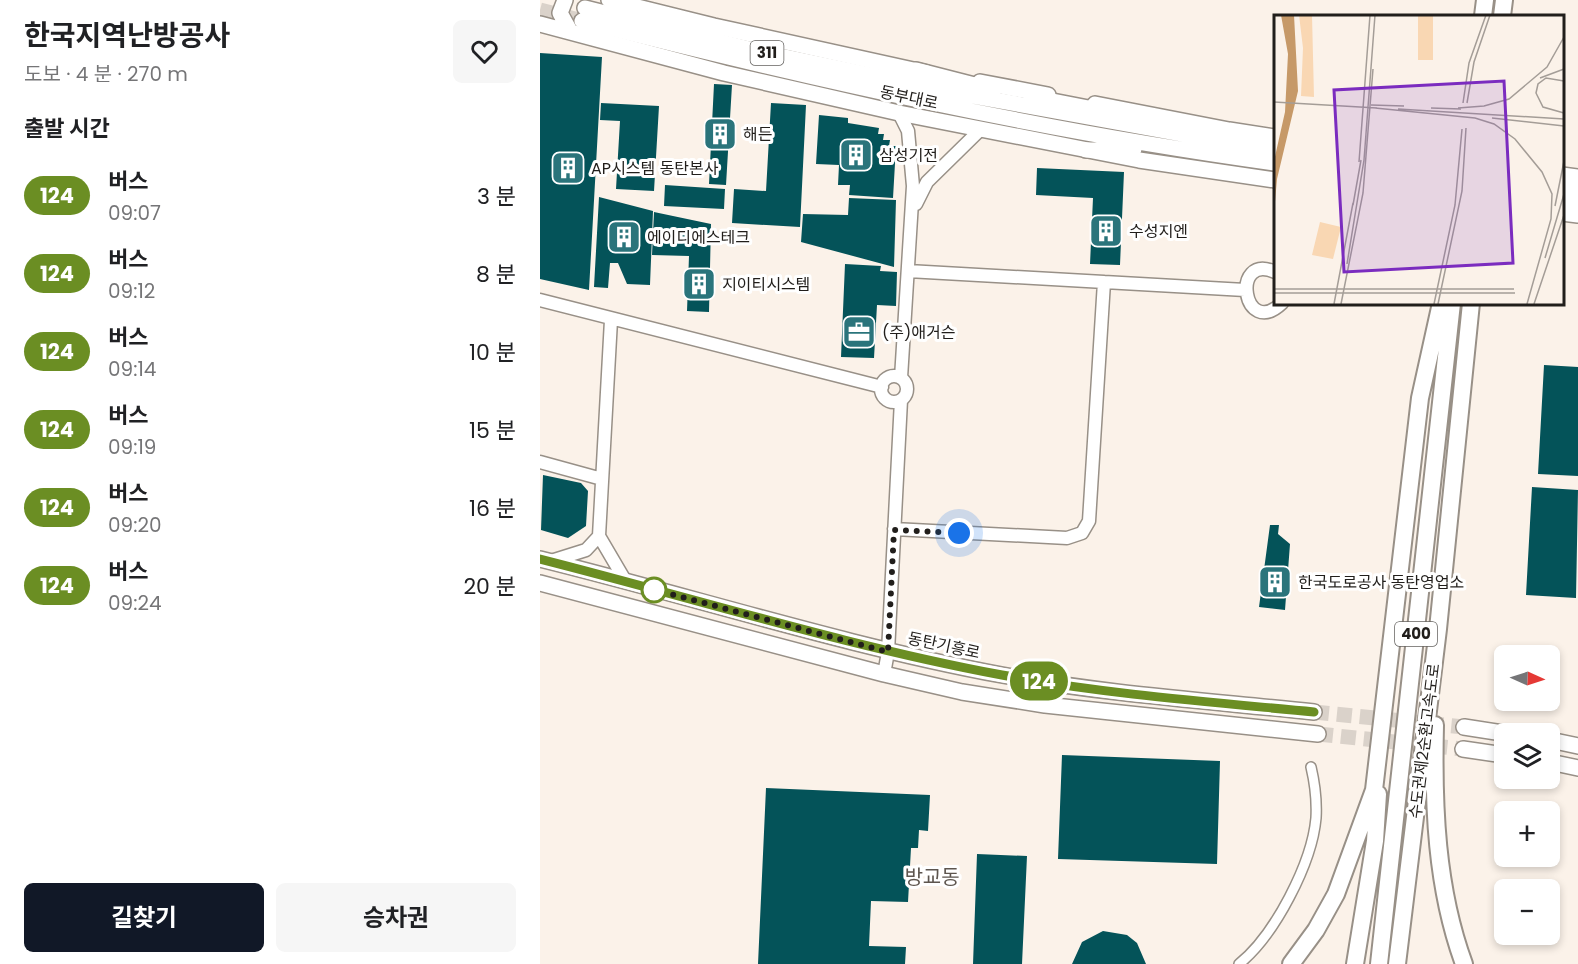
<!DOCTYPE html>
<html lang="ko">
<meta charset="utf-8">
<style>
:root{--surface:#fff;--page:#f6f6f6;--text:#202124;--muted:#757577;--accent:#111827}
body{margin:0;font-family:Poppins,"Noto Sans KR",sans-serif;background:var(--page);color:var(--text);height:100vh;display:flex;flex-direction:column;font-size:22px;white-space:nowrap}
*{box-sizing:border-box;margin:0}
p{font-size:20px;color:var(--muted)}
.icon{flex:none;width:33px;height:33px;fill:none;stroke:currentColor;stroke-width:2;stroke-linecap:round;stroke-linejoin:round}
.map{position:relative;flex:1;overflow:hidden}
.details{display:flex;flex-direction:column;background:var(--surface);width:540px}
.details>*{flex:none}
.badge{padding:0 12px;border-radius:20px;font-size:21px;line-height:39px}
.needle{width:39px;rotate:93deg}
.controls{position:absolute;left:954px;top:645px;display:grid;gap:12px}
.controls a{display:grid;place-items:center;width:66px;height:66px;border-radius:9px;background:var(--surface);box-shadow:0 3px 9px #0003;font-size:30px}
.you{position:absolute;width:30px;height:30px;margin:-15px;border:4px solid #fff;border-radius:50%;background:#1a73e8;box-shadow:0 0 0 9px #1a73e833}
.map>.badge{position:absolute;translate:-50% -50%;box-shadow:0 0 0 3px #fff}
h2{padding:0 24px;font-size:22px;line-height:54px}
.round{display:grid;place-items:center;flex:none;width:63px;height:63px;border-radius:9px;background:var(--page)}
.head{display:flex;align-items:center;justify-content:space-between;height:102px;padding:0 24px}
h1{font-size:28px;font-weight:700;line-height:45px}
.action{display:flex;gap:12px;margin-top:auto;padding:12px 24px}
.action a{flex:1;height:69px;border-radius:9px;background:var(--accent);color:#fff;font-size:24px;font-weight:700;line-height:69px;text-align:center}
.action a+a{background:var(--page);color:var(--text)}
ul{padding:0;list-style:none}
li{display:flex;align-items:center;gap:18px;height:78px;padding:0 24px}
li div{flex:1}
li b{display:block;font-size:22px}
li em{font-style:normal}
li .badge{min-width:66px;font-weight:700;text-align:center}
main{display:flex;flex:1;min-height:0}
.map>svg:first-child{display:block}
</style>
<main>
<section class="details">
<div class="head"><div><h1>한국지역난방공사</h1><p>도보 · 4 분 · 270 m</p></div><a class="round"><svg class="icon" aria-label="heart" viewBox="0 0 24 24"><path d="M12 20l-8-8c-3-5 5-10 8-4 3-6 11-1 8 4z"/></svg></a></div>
<h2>출발 시간</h2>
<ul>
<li><span class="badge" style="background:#6b8e23;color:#fff">124</span><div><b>버스</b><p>09:07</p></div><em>3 분</em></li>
<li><span class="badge" style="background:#6b8e23;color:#fff">124</span><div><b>버스</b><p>09:12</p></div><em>8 분</em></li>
<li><span class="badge" style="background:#6b8e23;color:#fff">124</span><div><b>버스</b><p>09:14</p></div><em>10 분</em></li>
<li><span class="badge" style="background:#6b8e23;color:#fff">124</span><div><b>버스</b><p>09:19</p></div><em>15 분</em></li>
<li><span class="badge" style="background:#6b8e23;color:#fff">124</span><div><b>버스</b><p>09:20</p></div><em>16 분</em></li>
<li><span class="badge" style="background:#6b8e23;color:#fff">124</span><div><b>버스</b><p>09:24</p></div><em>20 분</em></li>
</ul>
<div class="action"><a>길찾기</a><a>승차권</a></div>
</section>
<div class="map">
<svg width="1038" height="964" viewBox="0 0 1038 964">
<rect width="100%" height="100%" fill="#fbf2e9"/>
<!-- building -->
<path fill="#045359" d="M0,53L62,57L49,290L0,279Z
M174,84L192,85L186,185L169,184Z
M61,103L119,106L114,191L76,189L80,121L60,120Z
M231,103L266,105L260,227L192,223L194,189L226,191Z
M279,115L308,118V123L339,128L338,134H344L343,140H350L349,146H356L353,198L309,195L310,185H298L299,165L276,164Z
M497,168L584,172L580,265L550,264L553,198L496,195Z
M125,185L185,189L184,209L124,206Z
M59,197L113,211L110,285L87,284L78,263H70L68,288L54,287Z
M309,198L356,200L354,267L261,242L263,214L308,215Z
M114,212L171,224L169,312L147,311L149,256L112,255Z
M305,264L341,266L340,271L357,272L356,306L337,305L334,358L301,357Z
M1004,365L1038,367V476L998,474Z
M3,475L41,483L48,491L46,526L28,538L1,530Z
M992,487L1038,490L1036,598L986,595Z
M730,525H739L738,534L750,544L745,610L719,607Z
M522,755L680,761L677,864L518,859Z
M226,788L390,795L388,831L379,830L378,848H371L368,902L331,901L329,946L366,947L365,964H218Z
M437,854L487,856L482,964H433Z
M563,931L587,935L597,943L606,964H532L542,942Z"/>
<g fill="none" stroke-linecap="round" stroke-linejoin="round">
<!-- primary-tunnel -->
<path stroke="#dad2ca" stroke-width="15" stroke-dasharray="15 8" stroke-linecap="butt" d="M774,712L924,727
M778,734L923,749"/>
<!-- trunk-tunnel -->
<path stroke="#dad2ca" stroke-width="15" stroke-dasharray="15 8" stroke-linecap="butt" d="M17,0L45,8
M0,10L42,21"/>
<defs>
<path id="minor" d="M699,964C735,935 772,863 776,818C777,800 775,784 771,767"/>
<path id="tertiary" d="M359,113L368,131L373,186L361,378
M376,204L387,182L440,130
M368,271L705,290
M735,272C690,252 703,340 742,303
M0,300L342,387
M71,320L59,536L86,582
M341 389a13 13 0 1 1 26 0a13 13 0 1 1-26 0Z
M0,462L62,479
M354,529L527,538L542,533L549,521L564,282
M11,561L46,550L59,536
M344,674L348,652L361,400"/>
<path id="primary" d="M25,0L20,13L30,31
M69,0L174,26L387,73
M0,24L184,73L359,113L599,160L735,180
M440,82L508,95
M555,104L689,130L735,137
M1022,175L1038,177
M1022,213L1038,215
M0,559C154,597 306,646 462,675C565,694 670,701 774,712
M0,583L344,674L422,692L505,705L778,734
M924,727L969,734
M1010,740L1038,746
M923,749L964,755
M1010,762L1038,768"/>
<path id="trunk" d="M45,8L217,51L411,92L735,151
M42,21C271,79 501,131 735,163
M376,70L454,90
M492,97L569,112
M546,150L594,149
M1022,187L1038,189
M1022,200L1038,202"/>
<path id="motorway" d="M943,16L945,0
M962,16L964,0
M895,725C893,805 896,888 924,964
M751,964L776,930L796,894L834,790L880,398L901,303
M815,964L835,841L838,794
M839,964L912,303
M857,964L898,629L931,303"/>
</defs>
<!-- minor casing -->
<use href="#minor" stroke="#989087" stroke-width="12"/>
<!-- tertiary casing -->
<use href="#tertiary" stroke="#989087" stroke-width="15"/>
<!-- primary casing -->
<use href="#primary" stroke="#989087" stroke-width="18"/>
<!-- trunk casing -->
<use href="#trunk" stroke="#989087" stroke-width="18"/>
<!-- motorway casing -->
<use href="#motorway" stroke="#989087" stroke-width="20"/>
<!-- minor -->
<use href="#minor" stroke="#fff" stroke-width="9"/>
<!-- tertiary -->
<use href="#tertiary" stroke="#fff" stroke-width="12"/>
<!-- primary -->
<use href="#primary" stroke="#fff" stroke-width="15"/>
<!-- trunk -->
<use href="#trunk" stroke="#fff" stroke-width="15"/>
<!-- motorway -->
<use href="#motorway" stroke="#fff" stroke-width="16"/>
</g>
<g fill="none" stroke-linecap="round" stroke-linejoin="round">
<defs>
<path id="line" d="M0,559C154,598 306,646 462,675C565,694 670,702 774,712"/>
</defs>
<!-- line casing -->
<use href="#line" stroke="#fff" stroke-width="14"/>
<!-- line -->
<use href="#line" stroke="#6b8e23" stroke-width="9"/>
<!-- walk -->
<path stroke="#211e1b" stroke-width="6" stroke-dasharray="0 10.8" d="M114,590L108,588L348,652L354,530L419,533"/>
</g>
<!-- icons -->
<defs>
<symbol id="building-square" viewBox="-11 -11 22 22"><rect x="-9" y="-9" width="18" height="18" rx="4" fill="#2a747b" stroke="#fff"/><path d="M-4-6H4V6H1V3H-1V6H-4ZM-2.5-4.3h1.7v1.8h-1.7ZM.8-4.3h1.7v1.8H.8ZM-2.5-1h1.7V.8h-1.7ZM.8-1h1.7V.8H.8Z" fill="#fff"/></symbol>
<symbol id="office-square" viewBox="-11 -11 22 22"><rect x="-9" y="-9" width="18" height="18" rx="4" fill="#2a747b" stroke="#fff"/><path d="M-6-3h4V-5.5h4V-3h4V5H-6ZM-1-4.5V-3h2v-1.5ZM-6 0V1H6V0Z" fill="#fff"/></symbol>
</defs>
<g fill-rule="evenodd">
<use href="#building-square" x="161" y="115" width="38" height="38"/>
<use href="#building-square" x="297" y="136" width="38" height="38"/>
<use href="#building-square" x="9" y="149" width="38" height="38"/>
<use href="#building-square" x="547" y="212" width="38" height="38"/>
<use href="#building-square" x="65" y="218" width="38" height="38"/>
<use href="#building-square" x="140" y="265" width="38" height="38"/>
<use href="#office-square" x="300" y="313" width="38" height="38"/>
<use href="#building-square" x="716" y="563" width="38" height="38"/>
</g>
<!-- markers -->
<circle fill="#fff" stroke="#6b8e23" stroke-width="3" cx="114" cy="590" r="12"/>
<g text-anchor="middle" stroke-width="6" stroke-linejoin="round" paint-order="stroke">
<!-- shield labels -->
<g fill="#fff" stroke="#64625f" stroke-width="1.5">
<rect x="210.5" y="41" width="33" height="24" rx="4.5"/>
<rect x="855" y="622" width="42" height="24" rx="4.5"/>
</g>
<g font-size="15" font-weight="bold" fill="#211e1b">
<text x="227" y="58">311</text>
<text x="876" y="639">400</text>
</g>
<!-- street labels -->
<g font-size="16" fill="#211e1b" stroke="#fff">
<text transform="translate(369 97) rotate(12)" y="6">동부대로</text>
<text transform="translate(404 645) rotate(12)" y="6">동탄기흥로</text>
<text transform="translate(884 741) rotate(-83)" y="6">수도권제2순환고속도로</text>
</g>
<!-- poi labels -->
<g font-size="16" fill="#211e1b" stroke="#fff" text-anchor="start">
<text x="203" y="140">해든</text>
<text x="339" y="161">삼성기전</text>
<text x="51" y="174">AP시스템 동탄본사</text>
<text x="589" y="237">수성지엔</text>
<text x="107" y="243">에이디에스테크</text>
<text x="182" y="290">지이티시스템</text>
<text x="342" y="338">(주)애거슨</text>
<text x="758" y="588">한국도로공사 동탄영업소</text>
</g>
<!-- quarter labels -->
<g font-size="20" fill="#5d554e" stroke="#fff">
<text x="392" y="884">방교동</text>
</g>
</g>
<!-- overview -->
<g transform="translate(734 15)">
<rect width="290" height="290" fill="#fbf2e9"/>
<path d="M25,0H38L40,82L27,81L29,33ZM144,0H159V45H144ZM46,207L67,212L59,244L38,240Z" fill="#f9d7b3"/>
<path d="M7,0H20L24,76L3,164L0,198V146L11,97L14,39Z" fill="#c69968"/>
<path fill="none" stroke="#a49d97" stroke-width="1.5" d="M266,63L290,54M290,66L272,63L264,69L262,78L269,92L290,98M0,87L103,93M189,88L195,48L212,0M193,88L200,47L216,0M97,90L130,91M101,93L201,103L220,109L241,124L268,157L278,179L277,204L253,289M157,93L187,94M184,93L210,91L235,84L273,52L290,22M124,94L290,104M218,103L290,111M85,147L96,0M79,190L87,145M281,191L290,146M271,243L290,179M73,249L90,145L101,0M0,274H240M0,278H241M60,289L79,188M67,289L89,178L99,54M160,289L181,190L188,114M164,289L188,176L192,113M260,289L290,200"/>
<path fill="#7b2cbf" fill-opacity="0.15" stroke="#7b2cbf" stroke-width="3" d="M230,66L239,248L70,257L60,75Z"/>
<rect width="290" height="290" fill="none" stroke="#211e1b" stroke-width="3"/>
</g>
</svg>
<div class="controls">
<a><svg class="needle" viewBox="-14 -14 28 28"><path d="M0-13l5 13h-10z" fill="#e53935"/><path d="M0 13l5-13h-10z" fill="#757577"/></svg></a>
<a><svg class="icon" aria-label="layers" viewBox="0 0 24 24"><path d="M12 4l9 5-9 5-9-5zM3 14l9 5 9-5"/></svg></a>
<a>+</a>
<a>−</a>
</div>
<div class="you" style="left:419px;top:533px"></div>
<b class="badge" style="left:499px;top:681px;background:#6b8e23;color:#fff">124</b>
</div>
</main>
